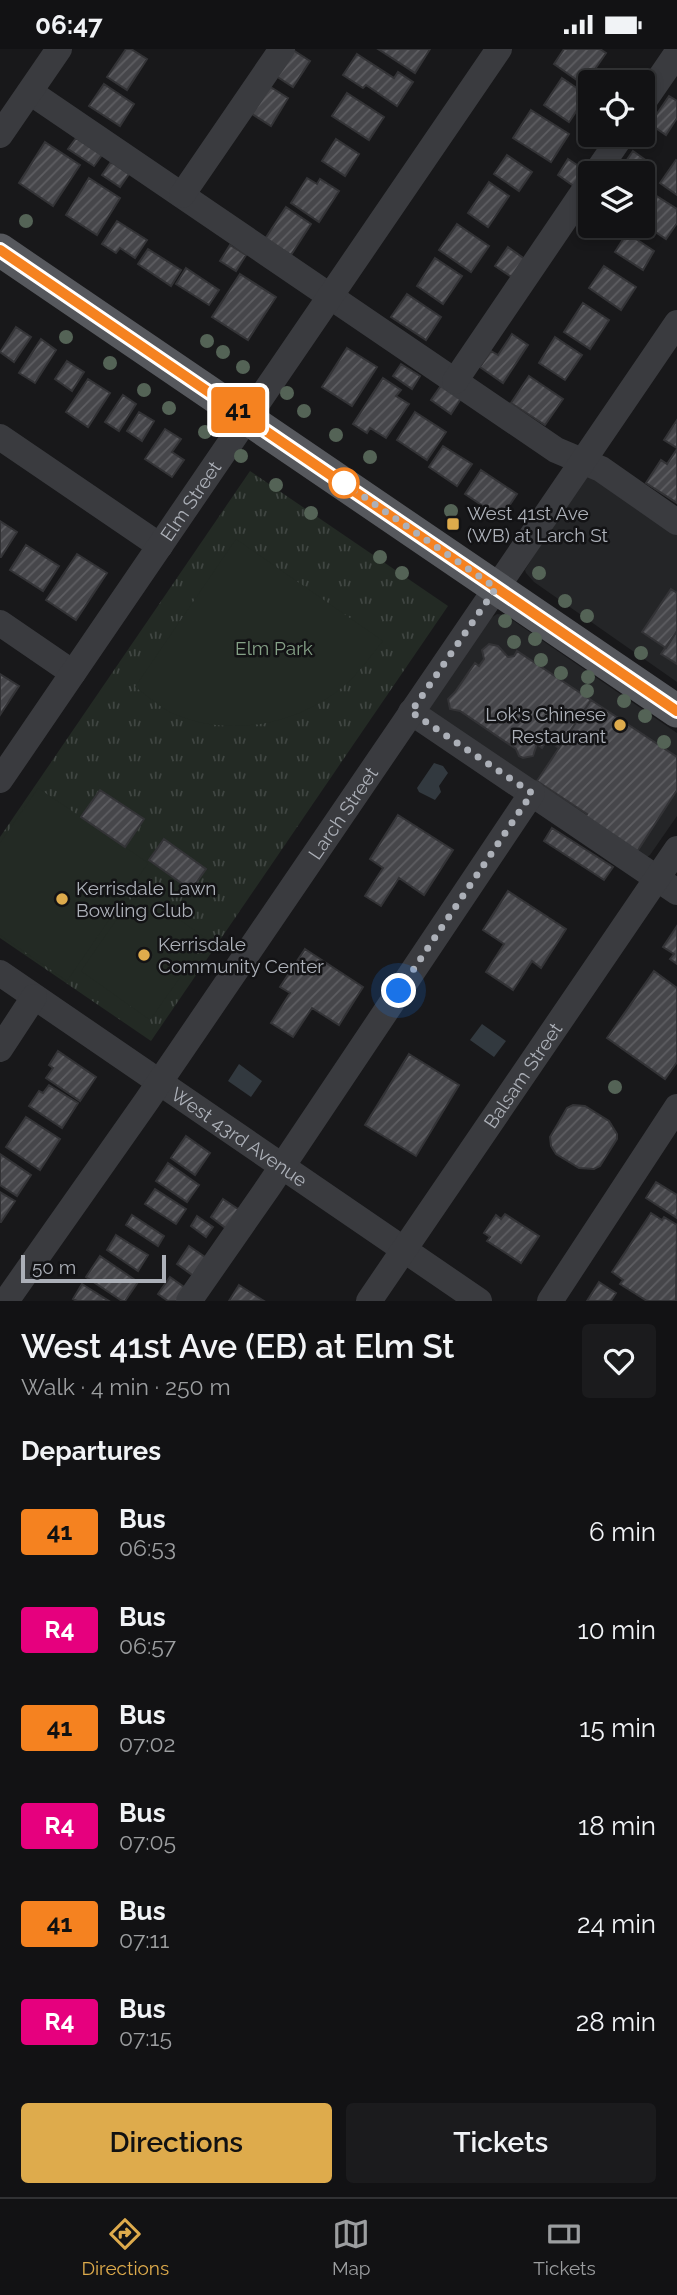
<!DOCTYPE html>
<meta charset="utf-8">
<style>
:root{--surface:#121214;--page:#1b1b1d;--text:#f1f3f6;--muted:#9c9ea0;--line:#313234;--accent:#deab4c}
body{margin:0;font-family:Raleway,sans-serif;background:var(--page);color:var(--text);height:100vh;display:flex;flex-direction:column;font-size:26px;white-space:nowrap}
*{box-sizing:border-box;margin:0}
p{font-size:23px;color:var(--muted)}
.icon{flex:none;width:38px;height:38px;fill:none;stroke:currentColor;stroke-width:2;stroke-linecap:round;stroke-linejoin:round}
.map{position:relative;height:1252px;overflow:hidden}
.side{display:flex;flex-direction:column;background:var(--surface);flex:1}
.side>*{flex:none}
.badge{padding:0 14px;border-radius:5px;font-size:24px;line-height:46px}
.buttons{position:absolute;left:578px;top:21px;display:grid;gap:14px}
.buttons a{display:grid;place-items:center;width:77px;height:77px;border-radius:7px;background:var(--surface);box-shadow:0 4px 10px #0003,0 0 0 2px var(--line);font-size:35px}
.scale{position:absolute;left:21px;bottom:18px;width:145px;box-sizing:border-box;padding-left:7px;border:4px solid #acb0b8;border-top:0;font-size:19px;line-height:24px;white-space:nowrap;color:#acb0b8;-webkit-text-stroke:5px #131315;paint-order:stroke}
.you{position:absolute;width:35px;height:35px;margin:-18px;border:5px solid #fff;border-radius:50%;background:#1a73e8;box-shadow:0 0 0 10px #1a73e833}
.map>.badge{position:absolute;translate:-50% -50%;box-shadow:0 0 0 4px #fff}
h2{padding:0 21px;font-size:26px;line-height:63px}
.round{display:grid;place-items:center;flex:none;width:74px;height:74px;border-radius:7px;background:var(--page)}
.headline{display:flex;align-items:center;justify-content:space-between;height:119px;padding:0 21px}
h1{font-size:33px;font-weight:600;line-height:52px}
.button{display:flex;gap:14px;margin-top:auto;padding:14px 21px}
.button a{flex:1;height:80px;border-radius:7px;background:var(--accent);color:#111;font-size:28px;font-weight:600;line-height:80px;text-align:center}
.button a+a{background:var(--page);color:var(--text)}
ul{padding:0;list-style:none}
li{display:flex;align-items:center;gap:21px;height:98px;padding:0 21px}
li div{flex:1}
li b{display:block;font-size:26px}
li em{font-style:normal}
li .badge{min-width:77px;font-weight:700;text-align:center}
.status{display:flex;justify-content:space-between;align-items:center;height:49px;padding:0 35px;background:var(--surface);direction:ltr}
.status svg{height:19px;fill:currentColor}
.tab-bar{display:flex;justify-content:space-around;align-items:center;height:98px;border-top:2px solid var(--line);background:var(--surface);font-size:19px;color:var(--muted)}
.tab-bar a{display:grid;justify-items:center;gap:4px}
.tab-bar .on{color:var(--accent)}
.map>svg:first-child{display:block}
</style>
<div class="status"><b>06:47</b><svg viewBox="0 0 49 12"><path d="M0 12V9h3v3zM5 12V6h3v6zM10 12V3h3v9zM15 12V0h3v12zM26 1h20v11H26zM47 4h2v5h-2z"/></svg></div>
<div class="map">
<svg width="677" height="1252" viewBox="0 0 677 1252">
<defs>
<pattern id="grass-tufts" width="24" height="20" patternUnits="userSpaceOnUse" patternTransform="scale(1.75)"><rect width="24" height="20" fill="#232a24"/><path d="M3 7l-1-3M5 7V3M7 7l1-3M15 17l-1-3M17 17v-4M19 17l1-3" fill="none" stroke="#404642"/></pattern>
<pattern id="building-hatch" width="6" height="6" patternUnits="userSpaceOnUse" patternTransform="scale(1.75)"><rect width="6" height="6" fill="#46464a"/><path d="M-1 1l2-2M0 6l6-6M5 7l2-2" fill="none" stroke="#5e5e62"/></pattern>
</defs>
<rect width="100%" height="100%" fill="#18181a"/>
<!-- built -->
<path fill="#242527" d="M584,422L677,481V633L534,533L526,524L525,521Z
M497,565L505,566L677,684V767L650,806L647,808L428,661L491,569Z"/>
<!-- grass -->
<path fill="url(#grass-tufts)" d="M250,422L448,557L151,992L0,889V788Z"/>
<!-- garden -->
<path fill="#232a24" d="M236,490L383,592C371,606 359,624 345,636C298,676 231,689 174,665C160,659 147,646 135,638Z
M38,739L81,768L100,741L144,770L125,798L148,814L67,932L0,886V794Z
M137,841L207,890L150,971L81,922Z"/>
<!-- water -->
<path fill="#32393f" d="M434,714L443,717L448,724L439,737L441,743L435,751L419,743L417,739Z
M482,975L506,992L494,1008L470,991Z
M239,1015L262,1032L251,1048L228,1032Z"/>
<!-- building -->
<path fill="url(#building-hatch)" stroke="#333336" stroke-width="2" d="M126,0H131L147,10L127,41L107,28Z
M378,0H430L415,24Z
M564,0H600L606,4L584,36L554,15Z
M293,1L310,12L293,38L276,27Z
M357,5L394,29L398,23L413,33L397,57L366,36L363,39L343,26Z
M562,29L587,46L569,73L544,56Z
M104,35L134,55L120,77L89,57Z
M269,37L288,49L271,77L252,65Z
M347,44L384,68L369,91L332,67Z
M669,47L677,52V69L666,86L650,75Z
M531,61L569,85L551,113L513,89Z
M76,89L102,106L94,117L68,100Z
M336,90L359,105L345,127L322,112Z
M45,93L80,116L53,157L19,134Z
M633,102L651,115L642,128V124H624L620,121Z
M507,106L532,123L519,142L494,125Z
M568,110L589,124L578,140L558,126Z
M676,111L677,112V146L660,134Z
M111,113L129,125L120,138L102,126Z
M89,129L120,149L97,186L66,166Z
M307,129L317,135L320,130L339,142L319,173L291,154Z
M489,133L509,147L488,178L468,164Z
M644,139L677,160V174L666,190L642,174Z
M286,158L311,175L291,206L265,190Z
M117,172L147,191L135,209L120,199L116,204L102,195Z
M457,175L489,197L471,223L439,201Z
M627,184L654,202L643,221L615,203Z
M230,196L246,206L236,222L220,212Z
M508,198L529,213L516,231L495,217Z
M148,200L181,221L171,237L138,215Z
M435,209L462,227L443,255L417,237Z
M604,217L636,238L621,261L589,239Z
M186,219L219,241L209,256L176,235Z
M240,225L276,248L248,291L212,268Z
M407,245L441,268L426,291L391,268Z
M583,254L609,271L590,300L564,283Z
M16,278L31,288L14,313L0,303Z
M512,285L528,296L503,334L480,318L491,302L498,306Z
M555,288L582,306L565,331L539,314Z
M41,290L56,301L35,334L19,324Z
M347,299L377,318L352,357L322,338Z
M67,312L84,323L72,342L55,330Z
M401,315L420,327L412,340L393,327Z
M529,327L563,350L545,376L511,354Z
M383,329L401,341L396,347L409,355L386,389L370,379L367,384L353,375Z
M88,330L110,344L88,378L66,363Z
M442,335L462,348L451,365L431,351Z
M123,346L136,355L119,382L105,373Z
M139,363L154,372L142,392L127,382Z
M415,363L446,383L427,411L397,391Z
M677,371V399L664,391Z
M165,380L181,390L172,403L184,411L172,428L145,410Z
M443,397L472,415L457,437L429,418Z
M677,400V454L646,434L661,411L667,415Z
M481,421L517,445L501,469L465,445Z
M0,472L17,483L1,508H0Z
M26,496L59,517L43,542L10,521Z
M77,505L107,524L76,571L46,551Z
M671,540L677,544V582L666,599L642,583Z
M677,582V615L661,605Z
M489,595L498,597L508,608L514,607L517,602L591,651L559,699L547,691L542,699L537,695L533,707L523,709L519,707L516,700L460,662L450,660L448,650L455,643L475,614L479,617L484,610L482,601Z
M0,625L19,637L0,666Z
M591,651L677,708V741L636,804L584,770L587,765L537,732Z
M100,741L144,770L125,798L81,768Z
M398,766L453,801L424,846L399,829L381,857L365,847L383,819L370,810Z
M552,779L613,818L604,831L544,792Z
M164,790L206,820L191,841L149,811Z
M508,842L566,880L541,919L532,912L513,941L486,923L504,895L483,881Z
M677,877V915L670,910L674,905L663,898Z
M305,900L363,938L339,976L312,959L293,988L271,974L290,944L280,938Z
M654,922L677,939V1013L665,1030L607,989Z
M58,1002L96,1028L80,1052L46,1029L53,1019L49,1016Z
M409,1005L459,1036L416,1107L365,1076Z
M49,1036L78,1054L62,1079L29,1057L39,1042L43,1044Z
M573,1056L585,1057L609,1072L617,1085V1090L600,1117L594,1120L579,1119L556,1105L551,1097L550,1088L567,1059Z
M26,1068L60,1090L40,1121L6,1098Z
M186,1087L210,1104L195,1126L171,1109Z
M0,1105L31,1126L17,1147L0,1136Z
M168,1114L199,1136L187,1153L156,1132Z
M656,1133L677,1146V1169L646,1149Z
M155,1140L186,1160L176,1175L145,1155Z
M0,1143L15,1152L1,1173H0Z
M223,1150L241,1162L228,1181L211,1168Z
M651,1164L662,1171L664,1168L677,1176L676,1252H647L620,1235L623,1231L612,1223Z
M505,1165L539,1187L521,1214L487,1192L490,1188L484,1184L496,1166L501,1170Z
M132,1166L164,1187L158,1197L126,1176Z
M197,1167L213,1178L206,1188L191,1177Z
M116,1186L148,1206L138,1222L107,1201Z
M189,1197L208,1210L195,1228L177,1215Z
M100,1207L138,1233L125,1252H122L86,1228Z
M170,1228L187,1240L179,1252H168L158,1245Z
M599,1233L616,1244L611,1252H587Z
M82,1235L109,1252H77L73,1250Z
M239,1236L264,1252H229Z"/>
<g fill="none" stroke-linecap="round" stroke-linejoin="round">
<!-- minor -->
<g stroke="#3a3b3f" stroke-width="26">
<path d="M30,43L556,401L601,420L677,473"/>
<path d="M642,55L677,4"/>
<path d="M0,86L59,0"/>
<path d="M596,124L622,86"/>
<path d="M182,146L282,0"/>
<path d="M455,332L590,133"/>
<path d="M0,388L160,497"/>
<path d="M0,574L73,624"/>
<path d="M411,663L677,843"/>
<path id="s1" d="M0,731L499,0"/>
<path id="s2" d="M0,924L479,1252"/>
<path d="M0,1000L34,948"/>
<path id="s3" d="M6,1252L146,1053L677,274"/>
<path d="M189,1252L269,1137L532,744"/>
<path id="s4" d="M369,1252L677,800"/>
<path d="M550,1252L677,1058"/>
</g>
<!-- major -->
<path stroke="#56585d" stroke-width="33" d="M0,201L677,662"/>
</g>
<!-- trees -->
<g fill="#546356">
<circle cx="26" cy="172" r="7"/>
<circle cx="66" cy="288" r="7"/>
<circle cx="207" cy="292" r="7"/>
<circle cx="223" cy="303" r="7"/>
<circle cx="110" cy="314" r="7"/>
<circle cx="243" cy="318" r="7"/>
<circle cx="144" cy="341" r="7"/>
<circle cx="287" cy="344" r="7"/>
<circle cx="169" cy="359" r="7"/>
<circle cx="304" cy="362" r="7"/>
<circle cx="205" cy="383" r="7"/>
<circle cx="336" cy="386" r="7"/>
<circle cx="241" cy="407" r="7"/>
<circle cx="370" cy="408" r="7"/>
<circle cx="276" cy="436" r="7"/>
<circle cx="451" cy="462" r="7"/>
<circle cx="311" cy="464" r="7"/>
<circle cx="380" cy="508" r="7"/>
<circle cx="402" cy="524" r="7"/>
<circle cx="539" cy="524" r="7"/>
<circle cx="565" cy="552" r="7"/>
<circle cx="587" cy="567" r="7"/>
<circle cx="505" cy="572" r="7"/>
<circle cx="535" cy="590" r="7"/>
<circle cx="514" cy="593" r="7"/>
<circle cx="641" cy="604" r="7"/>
<circle cx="541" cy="611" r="7"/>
<circle cx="561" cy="624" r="7"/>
<circle cx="588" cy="628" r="7"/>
<circle cx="587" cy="642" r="7"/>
<circle cx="624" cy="652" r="7"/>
<circle cx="645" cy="667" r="7"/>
<circle cx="664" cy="693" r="7"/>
<circle cx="615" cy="1038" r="7"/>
</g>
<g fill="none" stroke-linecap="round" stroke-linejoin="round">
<defs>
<path id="line" d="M0,201L677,662"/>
</defs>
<!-- line casing -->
<use href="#line" stroke="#fff" stroke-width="16"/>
<!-- line -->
<use href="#line" stroke="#f58220" stroke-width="10"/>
<!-- walk -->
<path stroke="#acb0b8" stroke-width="7" stroke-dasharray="0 12.6" d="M344,434L496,539L411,663L532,744L399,942"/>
</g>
<!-- markers -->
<circle fill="#fff" stroke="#f58220" stroke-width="3.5" cx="344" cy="434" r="14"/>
<g fill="#deab4c" stroke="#131315" stroke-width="2.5">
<rect x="446" y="468" width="14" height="14" rx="3.5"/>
<circle cx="620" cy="676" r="7"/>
<circle cx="62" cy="850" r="7"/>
<circle cx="144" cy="906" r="7"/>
</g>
<g text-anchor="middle" stroke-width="5" stroke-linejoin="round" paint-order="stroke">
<!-- street labels -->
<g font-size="19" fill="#acb0b8" stroke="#131315">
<text dy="7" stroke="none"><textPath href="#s1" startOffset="338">Elm Street</textPath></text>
<text dy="7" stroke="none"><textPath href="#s3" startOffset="593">Larch Street</textPath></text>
<text dy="7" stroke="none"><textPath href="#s4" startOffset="273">Balsam Street</textPath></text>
<text dy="7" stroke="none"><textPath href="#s2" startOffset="290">West 43rd Avenue</textPath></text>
</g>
<!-- poi labels -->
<g font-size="19" fill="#acb0b8" stroke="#131315" text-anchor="start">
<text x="467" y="471">West 41st Ave<tspan x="467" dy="22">(WB) at Larch St</tspan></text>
<text x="606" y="672" text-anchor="end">Lok's Chinese<tspan x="606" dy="22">Restaurant</tspan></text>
<text x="76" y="846">Kerrisdale Lawn<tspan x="76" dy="22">Bowling Club</tspan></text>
<text x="158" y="902">Kerrisdale<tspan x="158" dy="22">Community Center</tspan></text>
</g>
<!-- park labels -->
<g font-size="19" fill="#85a187" stroke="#131315">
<text x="274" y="606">Elm Park</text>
</g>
</g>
</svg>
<div class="buttons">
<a><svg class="icon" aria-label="locate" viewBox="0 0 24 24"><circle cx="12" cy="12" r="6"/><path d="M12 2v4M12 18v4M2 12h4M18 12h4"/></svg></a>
<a><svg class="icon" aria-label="layers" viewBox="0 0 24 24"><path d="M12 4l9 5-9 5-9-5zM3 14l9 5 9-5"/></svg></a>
</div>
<div class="scale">50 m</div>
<div class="you" style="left:399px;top:942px"></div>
<b class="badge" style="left:238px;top:361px;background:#f58220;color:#111">41</b>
</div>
<section class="side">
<div class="headline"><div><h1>West 41st Ave (EB) at Elm St</h1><p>Walk · 4 min · 250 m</p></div><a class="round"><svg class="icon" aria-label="heart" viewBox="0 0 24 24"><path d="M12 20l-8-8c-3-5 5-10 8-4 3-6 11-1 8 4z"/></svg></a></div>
<h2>Departures</h2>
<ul>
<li><span class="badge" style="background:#f58220;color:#111">41</span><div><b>Bus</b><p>06:53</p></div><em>6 min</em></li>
<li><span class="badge" style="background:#e6007e;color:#fff">R4</span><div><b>Bus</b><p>06:57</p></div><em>10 min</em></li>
<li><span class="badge" style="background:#f58220;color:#111">41</span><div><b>Bus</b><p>07:02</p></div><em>15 min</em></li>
<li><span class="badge" style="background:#e6007e;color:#fff">R4</span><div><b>Bus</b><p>07:05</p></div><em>18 min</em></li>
<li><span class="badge" style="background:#f58220;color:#111">41</span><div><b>Bus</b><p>07:11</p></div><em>24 min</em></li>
<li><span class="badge" style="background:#e6007e;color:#fff">R4</span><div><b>Bus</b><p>07:15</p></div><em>28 min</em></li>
</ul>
<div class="button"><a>Directions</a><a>Tickets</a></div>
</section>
<nav class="tab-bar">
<a class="on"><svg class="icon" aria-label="directions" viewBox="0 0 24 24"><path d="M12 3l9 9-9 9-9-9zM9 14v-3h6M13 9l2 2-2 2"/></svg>Directions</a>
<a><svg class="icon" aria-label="map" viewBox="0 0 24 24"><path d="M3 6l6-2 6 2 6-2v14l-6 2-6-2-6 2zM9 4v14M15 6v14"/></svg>Map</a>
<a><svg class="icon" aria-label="tickets" viewBox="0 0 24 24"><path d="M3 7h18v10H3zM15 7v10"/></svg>Tickets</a>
</nav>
